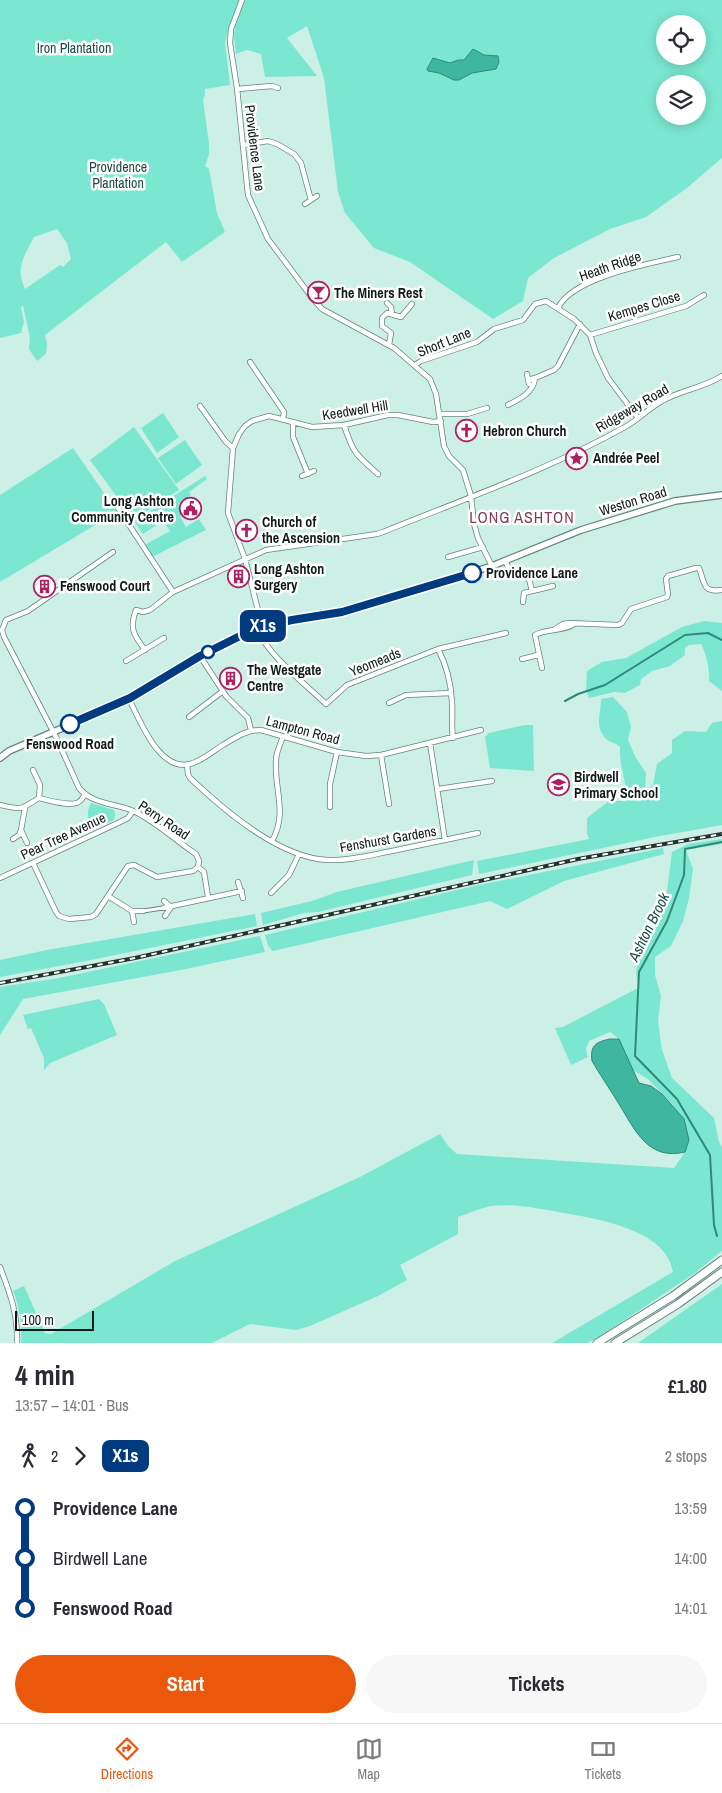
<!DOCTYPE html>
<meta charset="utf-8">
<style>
:root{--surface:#fff;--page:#f7f7f7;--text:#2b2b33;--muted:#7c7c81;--line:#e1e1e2;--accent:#ea580c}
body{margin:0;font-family:"Archivo Narrow",sans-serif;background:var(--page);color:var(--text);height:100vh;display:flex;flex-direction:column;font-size:19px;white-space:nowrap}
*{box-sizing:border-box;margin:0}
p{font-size:16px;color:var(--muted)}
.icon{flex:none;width:28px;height:28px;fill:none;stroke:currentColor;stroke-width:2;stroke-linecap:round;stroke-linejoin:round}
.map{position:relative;height:1343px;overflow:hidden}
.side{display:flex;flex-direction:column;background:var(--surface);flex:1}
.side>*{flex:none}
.badge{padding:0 10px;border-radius:8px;font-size:18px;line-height:32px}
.tools{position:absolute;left:656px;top:15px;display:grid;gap:10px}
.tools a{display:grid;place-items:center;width:50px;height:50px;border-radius:50%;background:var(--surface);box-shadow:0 2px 12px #0003;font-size:25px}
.scale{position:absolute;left:15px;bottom:12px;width:79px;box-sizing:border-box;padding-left:5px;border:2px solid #0e1b18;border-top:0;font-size:14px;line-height:18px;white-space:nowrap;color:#0e1b18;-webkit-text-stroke:4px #fff;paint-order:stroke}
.map>.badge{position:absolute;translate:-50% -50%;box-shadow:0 0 0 2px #fff}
.legs{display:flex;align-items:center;gap:8px;height:55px;padding:0 15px;font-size:16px}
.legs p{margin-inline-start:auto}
.head{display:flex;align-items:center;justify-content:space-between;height:85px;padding:0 15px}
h1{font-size:28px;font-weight:800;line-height:38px}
.cta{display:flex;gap:10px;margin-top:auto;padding:10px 15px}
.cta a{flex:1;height:58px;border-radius:30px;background:var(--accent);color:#fff;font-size:20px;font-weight:800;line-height:58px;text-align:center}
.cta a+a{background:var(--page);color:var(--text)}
ul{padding:0 15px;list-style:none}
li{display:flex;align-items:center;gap:18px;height:50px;font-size:19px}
li i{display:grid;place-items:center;width:8px;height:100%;margin:0 6px;background:currentColor}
li i::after{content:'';width:12px;height:12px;margin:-6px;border:4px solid;border-radius:50%;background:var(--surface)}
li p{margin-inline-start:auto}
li:first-child i{background:linear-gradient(#0000 50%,currentColor 0)}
li:last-child i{background:linear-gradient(currentColor 50%,#0000 0)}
.tabs{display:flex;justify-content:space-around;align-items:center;height:70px;border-top:1px solid var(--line);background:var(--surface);font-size:14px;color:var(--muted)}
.tabs a{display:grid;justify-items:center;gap:2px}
.tabs .selected{color:var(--accent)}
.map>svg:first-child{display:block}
</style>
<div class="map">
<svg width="722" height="1343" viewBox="0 0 722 1343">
<rect width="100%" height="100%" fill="#ccefe6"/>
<!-- green -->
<path fill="#7be7d1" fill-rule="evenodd" d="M0,0H722V158L687,188L646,217L610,229L554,258L528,278L523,301L493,319L410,262L374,248L345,213L338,192L324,78L307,26L287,38L317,76L265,77L261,54L247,50L236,54L234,37L235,26L230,23L225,43L230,85L205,89V96L203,99L209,144V154L205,166L209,169L217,213L225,232L182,262L166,242L45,335L47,344L46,354L37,361L29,349L30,338L23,305L21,308L24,322L21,333L0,338ZM665,24H698V56H665ZM665,84H698V116H665ZM57,229L67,243L71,259L63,267L60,265L25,289C15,267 24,257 34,237Z
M163,413L179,437L157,453L141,428Z
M134,427L179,490L134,520L90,460Z
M185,440L202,465L176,484L158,458Z
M73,448L117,512L0,582V495Z
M205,476L207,479L189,492L191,495L178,504L184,513L180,516L186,527L199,519L206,530L152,557L143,546L170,531L163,521L143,534L134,521Z
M704,621L722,623V691L709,681C710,670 706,653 701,644L689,645L685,648V655L670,666L652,671L641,679L640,685L625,693L614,692L589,698L586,690L587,671L602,662L626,658L682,627Z
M613,697L627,712L631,727L628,740L636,758L646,773L645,791L653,785L657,764L672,753V740L685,731L706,732L712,723L722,721V825L655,837L479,874L477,861L589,839L587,834V818L609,801H628C626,782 619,765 620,747C616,742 610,743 606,739C594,726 601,714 601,699Z
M525,725H533L534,771L490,768L485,737L489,733Z
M91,803L114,810L115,815L114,820L93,830C87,820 86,813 91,803Z
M722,839V844L686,850L693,869L689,898L683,921L671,946L655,957V975L661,996L658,1021L662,1050L672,1078L714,1118L719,1142L722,1147V1251L695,1273L598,1338L587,1343H552L673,1272C667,1230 598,1219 564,1213C541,1209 515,1203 491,1206C481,1208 469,1213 458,1217V1234L400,1265L407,1280L378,1296L310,1326L296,1330L250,1324L212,1343H21C22,1325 20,1308 13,1291L24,1286L45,1333L51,1334L175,1261L360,1177L440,1134L449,1147L457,1154L674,1168L685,1152L673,1105L648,1079L633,1070L619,1039L610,1032L589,1041L586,1049L588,1057L571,1065L555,1028L563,1027L638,988L636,972L642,942L656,910L666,898L672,852L688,844Z
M663,848L664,854L564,881L507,909L490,901L273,951L268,946L265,935L474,886Z
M474,860L472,875L318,912L304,913L263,925L261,913L312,901L337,892Z
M255,914L257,926L91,960L0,977V960L47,950Z
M260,936L265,952L181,970L23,999L0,1035V987L59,978Z
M99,999L104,1004L117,1035L50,1063L44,1070V1058L31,1028L28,1029L23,1015Z
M722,1284V1343H638Z"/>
<!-- water -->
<path fill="#3fb6a0" stroke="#308877" d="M473,49L484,55L498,56L499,62L496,69L472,73L459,80H454L439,73L428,71L427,69L433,58L450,63L458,60H464Z
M610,1039H619L639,1083L651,1086L662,1094L684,1119L689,1140L685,1152C648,1161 635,1130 619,1104C610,1089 600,1075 592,1061C590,1046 595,1042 610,1039Z"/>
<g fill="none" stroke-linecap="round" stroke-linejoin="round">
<!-- stream -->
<path stroke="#308877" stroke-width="2" d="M565,701L578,694L605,685L685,635L708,633L722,640
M717,1236L714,1225L710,1155L677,1099L635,1056L639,972L667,921L684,875L685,849L722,842"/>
<defs>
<path id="pedestrian" d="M143,911L163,908"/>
<path id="minor" d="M242,0L231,29L230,43L237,88L248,195L268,239L313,299L322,309L394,348L430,379L436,394L444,446L449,456L463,470L471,496L474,524L478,538L492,566
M237,89L272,86L278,88
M243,145L268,141L277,144L294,154L301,163L311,200
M305,204L317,196
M387,303L391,307L392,314
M558,308C572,278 647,264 678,257
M590,335L686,306L704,295
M389,345L391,333L382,326V318L387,313L401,317L412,304
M250,362L284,412L283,419
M415,365L421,361L477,342L494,329L523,320L535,304L546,301L574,319L590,335L596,353L608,378L638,418
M527,374L529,384
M535,378L554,370L558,366L580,324
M508,405C520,399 534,392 535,378L528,380
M200,406L226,442L233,448
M440,414H467L487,408
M293,422V437L308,474
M344,425C353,453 356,455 378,474
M302,476L314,471
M118,508L173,592
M113,552L28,611L6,620L2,630L4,637L56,737L79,788C92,804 113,803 131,810C153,819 176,841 196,854L199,861L198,867
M448,557L483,547
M505,560L512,576L528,575L532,591
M523,602L524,593L553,586
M262,626L245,559L228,513L233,448L239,434L245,426L252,421L269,416L312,427L344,425L388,415H398L433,422L441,421
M256,628C270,657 303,682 326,704L347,685L438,649L506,633
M555,629L563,624L569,623L618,625L622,623L631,609L667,597L668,594L666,579L668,576L696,568H699C705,583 702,593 722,590
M438,649C447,666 451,684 452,702C453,714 451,725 453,738
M145,650C134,635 129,629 136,610L143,612L150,610L173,592L266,550L377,534L383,532C464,499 548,470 625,427C638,420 649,408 662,401C681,390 703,388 722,376
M200,656L226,696L248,718L251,730
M522,659L538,655
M126,661L164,638
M542,668L535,635C547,628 563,632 574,624
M129,699C140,720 159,772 190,764C202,761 213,751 223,745C236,737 246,730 261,730L337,752L366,756L381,755L481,730
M389,703L406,695L451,693
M189,717L223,691
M430,743L445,840
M381,755L389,804
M187,765L188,774L190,778C224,810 279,858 328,860C349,861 371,855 392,851C421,845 449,839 478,833
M33,770L40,785L39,798
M438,789L492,781
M0,805C24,810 19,810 39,798C48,800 73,808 80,801C82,799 83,797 85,795
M330,807V784L337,752
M25,808L21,830L27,843
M13,839L19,835L21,830
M272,841C288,813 274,790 276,760C276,753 280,744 283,737
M33,863L56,912L59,916L69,919L91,917L96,914L128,866L134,865L157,877L193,871L198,867
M198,867L204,872L208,897
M0,878L118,823L128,818L133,811
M238,882L243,898
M271,893L289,875L299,854
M108,896L132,911H143
M164,901L171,907L165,916
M163,908L242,891
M132,911L134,922
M0,1267C10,1293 18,1314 17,1343"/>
<path id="tertiary" d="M0,758L9,751L130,699L200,656L262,626L352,610L492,566L581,530L675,501L722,495"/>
<path id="primary" d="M597,1343L673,1296L722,1260
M615,1343L678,1304L722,1272"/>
</defs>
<!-- pedestrian casing -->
<use href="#pedestrian" stroke="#65857d" stroke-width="5"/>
<!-- minor casing -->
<use href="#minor" stroke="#65857d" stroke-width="6"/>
<!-- tertiary casing -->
<use href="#tertiary" stroke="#65857d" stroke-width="8"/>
<!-- primary casing -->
<use href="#primary" stroke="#65857d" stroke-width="9"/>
<!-- pedestrian -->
<use href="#pedestrian" stroke="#fff" stroke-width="3"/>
<!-- minor -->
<use href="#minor" stroke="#fff" stroke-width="4.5"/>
<!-- tertiary -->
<use href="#tertiary" stroke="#fff" stroke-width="5.5"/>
<!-- primary -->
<use href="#primary" stroke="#fff" stroke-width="7"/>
<defs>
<path id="rail" d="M0,983L135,958L578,859L722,834"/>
</defs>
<!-- rail casing -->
<use href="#rail" stroke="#22322e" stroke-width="4"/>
<!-- rail -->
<use href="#rail" stroke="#fff" stroke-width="2" stroke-dasharray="5.5" stroke-linecap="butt"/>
</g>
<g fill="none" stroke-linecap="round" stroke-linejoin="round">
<defs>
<path id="line-1" d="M70,724L130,698L200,656L256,628L292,620L342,612L472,573"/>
</defs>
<!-- line-1 casing -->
<use href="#line-1" stroke="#fff" stroke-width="11"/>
<!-- line-1 -->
<use href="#line-1" stroke="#003b80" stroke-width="8"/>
</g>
<!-- icons -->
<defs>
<symbol id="bar-ring" viewBox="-11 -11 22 22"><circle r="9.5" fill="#fff" stroke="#ac2161" stroke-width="1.5"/><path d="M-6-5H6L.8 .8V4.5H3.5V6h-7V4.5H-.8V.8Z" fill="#ac2161"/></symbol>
<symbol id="church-ring" viewBox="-11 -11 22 22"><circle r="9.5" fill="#fff" stroke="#ac2161" stroke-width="1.5"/><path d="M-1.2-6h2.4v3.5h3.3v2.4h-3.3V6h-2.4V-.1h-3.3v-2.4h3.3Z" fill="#ac2161"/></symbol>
<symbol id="sight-ring" viewBox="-11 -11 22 22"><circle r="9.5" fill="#fff" stroke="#ac2161" stroke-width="1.5"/><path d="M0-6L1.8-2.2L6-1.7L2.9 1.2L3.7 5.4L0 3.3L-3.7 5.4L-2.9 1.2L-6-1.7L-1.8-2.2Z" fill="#ac2161"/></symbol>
<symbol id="civic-ring" viewBox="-11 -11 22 22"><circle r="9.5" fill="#fff" stroke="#ac2161" stroke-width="1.5"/><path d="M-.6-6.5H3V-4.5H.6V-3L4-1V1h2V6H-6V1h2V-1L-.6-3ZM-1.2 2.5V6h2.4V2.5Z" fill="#ac2161"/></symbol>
<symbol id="building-ring" viewBox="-11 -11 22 22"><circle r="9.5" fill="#fff" stroke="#ac2161" stroke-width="1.5"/><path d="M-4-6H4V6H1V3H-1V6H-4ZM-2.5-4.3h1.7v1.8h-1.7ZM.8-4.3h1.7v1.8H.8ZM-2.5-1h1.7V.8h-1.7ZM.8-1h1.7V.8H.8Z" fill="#ac2161"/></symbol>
<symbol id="school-ring" viewBox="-11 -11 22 22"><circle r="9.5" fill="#fff" stroke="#ac2161" stroke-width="1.5"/><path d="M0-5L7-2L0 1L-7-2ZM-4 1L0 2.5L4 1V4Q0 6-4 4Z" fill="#ac2161"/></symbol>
</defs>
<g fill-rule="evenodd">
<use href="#bar-ring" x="306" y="280" width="25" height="25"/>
<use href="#church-ring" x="454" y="418" width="25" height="25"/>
<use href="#sight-ring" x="564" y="446" width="25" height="25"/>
<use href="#civic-ring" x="178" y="496" width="25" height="25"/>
<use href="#church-ring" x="234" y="518" width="25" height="25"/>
<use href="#building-ring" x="226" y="564" width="25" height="25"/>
<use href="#building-ring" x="32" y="574" width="25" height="25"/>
<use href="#building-ring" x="218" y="666" width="25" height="25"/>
<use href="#school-ring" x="546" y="772" width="25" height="25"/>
</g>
<!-- markers -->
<g fill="#fff" stroke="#003b80" stroke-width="2.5">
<circle cx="472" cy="573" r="9"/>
<circle cx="208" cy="652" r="6"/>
<circle cx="70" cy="724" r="9"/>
</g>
<g text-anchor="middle" stroke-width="5" stroke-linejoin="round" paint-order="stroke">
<!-- park labels -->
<g font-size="14" fill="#1b4c43" stroke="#fff">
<text x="74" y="53">Iron Plantation</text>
<text x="118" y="172">Providence<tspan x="118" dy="16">Plantation</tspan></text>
</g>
<!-- street labels -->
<g font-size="14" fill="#0e1b18" stroke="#fff">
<text transform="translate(255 148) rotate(83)" y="5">Providence Lane</text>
<text transform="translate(610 266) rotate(-19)" y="5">Heath Ridge</text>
<text transform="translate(644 306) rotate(-17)" y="5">Kempes Close</text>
<text transform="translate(444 342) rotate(-22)" y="5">Short Lane</text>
<text transform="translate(632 408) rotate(-30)" y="5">Ridgeway Road</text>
<text transform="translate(355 410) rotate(-9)" y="5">Keedwell Hill</text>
<text transform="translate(633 501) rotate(-17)" y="5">Weston Road</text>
<text transform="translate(375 662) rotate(-22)" y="5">Yeomeads</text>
<text transform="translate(303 730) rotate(15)" y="5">Lampton Road</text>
<text transform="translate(164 820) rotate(34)" y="5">Perry Road</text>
<text transform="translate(63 836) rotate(-25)" y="5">Pear Tree Avenue</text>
<text transform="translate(388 839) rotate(-10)" y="5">Fenshurst Gardens</text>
</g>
<!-- poi labels -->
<g font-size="14" font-weight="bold" fill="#0e1b18" stroke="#fff" text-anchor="start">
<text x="334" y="298">The Miners Rest</text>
<text x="483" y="436">Hebron Church</text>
<text x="593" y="463">Andrée Peel</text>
<text x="174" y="506" text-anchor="end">Long Ashton<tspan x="174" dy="16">Community Centre</tspan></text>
<text x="262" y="527">Church of<tspan x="262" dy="16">the Ascension</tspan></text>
<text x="254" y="574">Long Ashton<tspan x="254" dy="16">Surgery</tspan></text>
<text x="60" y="591">Fenswood Court</text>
<text x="247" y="675">The Westgate<tspan x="247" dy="16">Centre</tspan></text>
<text x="574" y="782">Birdwell<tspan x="574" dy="16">Primary School</tspan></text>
</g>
<!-- stop labels -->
<g font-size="14" font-weight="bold" fill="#0e1b18" stroke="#fff" text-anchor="start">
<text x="486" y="578">Providence Lane</text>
<text x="70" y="749" text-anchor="middle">Fenswood Road</text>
</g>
<!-- water labels -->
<g font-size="15" font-style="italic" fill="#184a41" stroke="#fff">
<text transform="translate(649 927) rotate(-64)" y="5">Ashton Brook</text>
</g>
<!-- quarter labels -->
<g font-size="16" letter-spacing="1" fill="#813c55" stroke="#fff">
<text x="522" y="523">LONG ASHTON</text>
</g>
</g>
</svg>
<div class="tools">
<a><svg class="icon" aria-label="locate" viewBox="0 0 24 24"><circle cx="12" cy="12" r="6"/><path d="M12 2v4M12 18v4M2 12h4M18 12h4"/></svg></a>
<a><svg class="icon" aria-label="layers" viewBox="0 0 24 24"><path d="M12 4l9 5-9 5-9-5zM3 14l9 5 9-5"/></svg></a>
</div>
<div class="scale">100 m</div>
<b class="badge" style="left:263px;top:626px;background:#003b80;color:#fff">X1s</b>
</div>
<section class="side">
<div class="head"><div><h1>4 min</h1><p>13:57 – 14:01 · Bus</p></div><b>£1.80</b></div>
<div class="legs"><svg class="icon" aria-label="walk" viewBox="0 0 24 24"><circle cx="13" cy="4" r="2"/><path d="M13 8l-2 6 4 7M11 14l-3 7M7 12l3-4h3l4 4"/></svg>2<svg class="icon" aria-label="forward" viewBox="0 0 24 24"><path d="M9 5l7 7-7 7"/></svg><b class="badge" style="background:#003b80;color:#fff">X1s</b><p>2 stops</p></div>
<ul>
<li><i style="color:#003b80"></i><b>Providence Lane</b><p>13:59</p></li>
<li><i style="color:#003b80"></i><span>Birdwell Lane</span><p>14:00</p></li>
<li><i style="color:#003b80"></i><b>Fenswood Road</b><p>14:01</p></li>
</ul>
<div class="cta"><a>Start</a><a>Tickets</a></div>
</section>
<nav class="tabs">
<a class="selected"><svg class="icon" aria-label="directions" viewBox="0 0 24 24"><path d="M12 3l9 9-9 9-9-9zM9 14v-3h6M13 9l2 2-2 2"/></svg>Directions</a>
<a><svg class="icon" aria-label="map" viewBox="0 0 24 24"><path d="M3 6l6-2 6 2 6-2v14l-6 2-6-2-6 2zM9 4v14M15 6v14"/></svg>Map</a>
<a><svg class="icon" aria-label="tickets" viewBox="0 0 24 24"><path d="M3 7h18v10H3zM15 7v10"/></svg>Tickets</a>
</nav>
